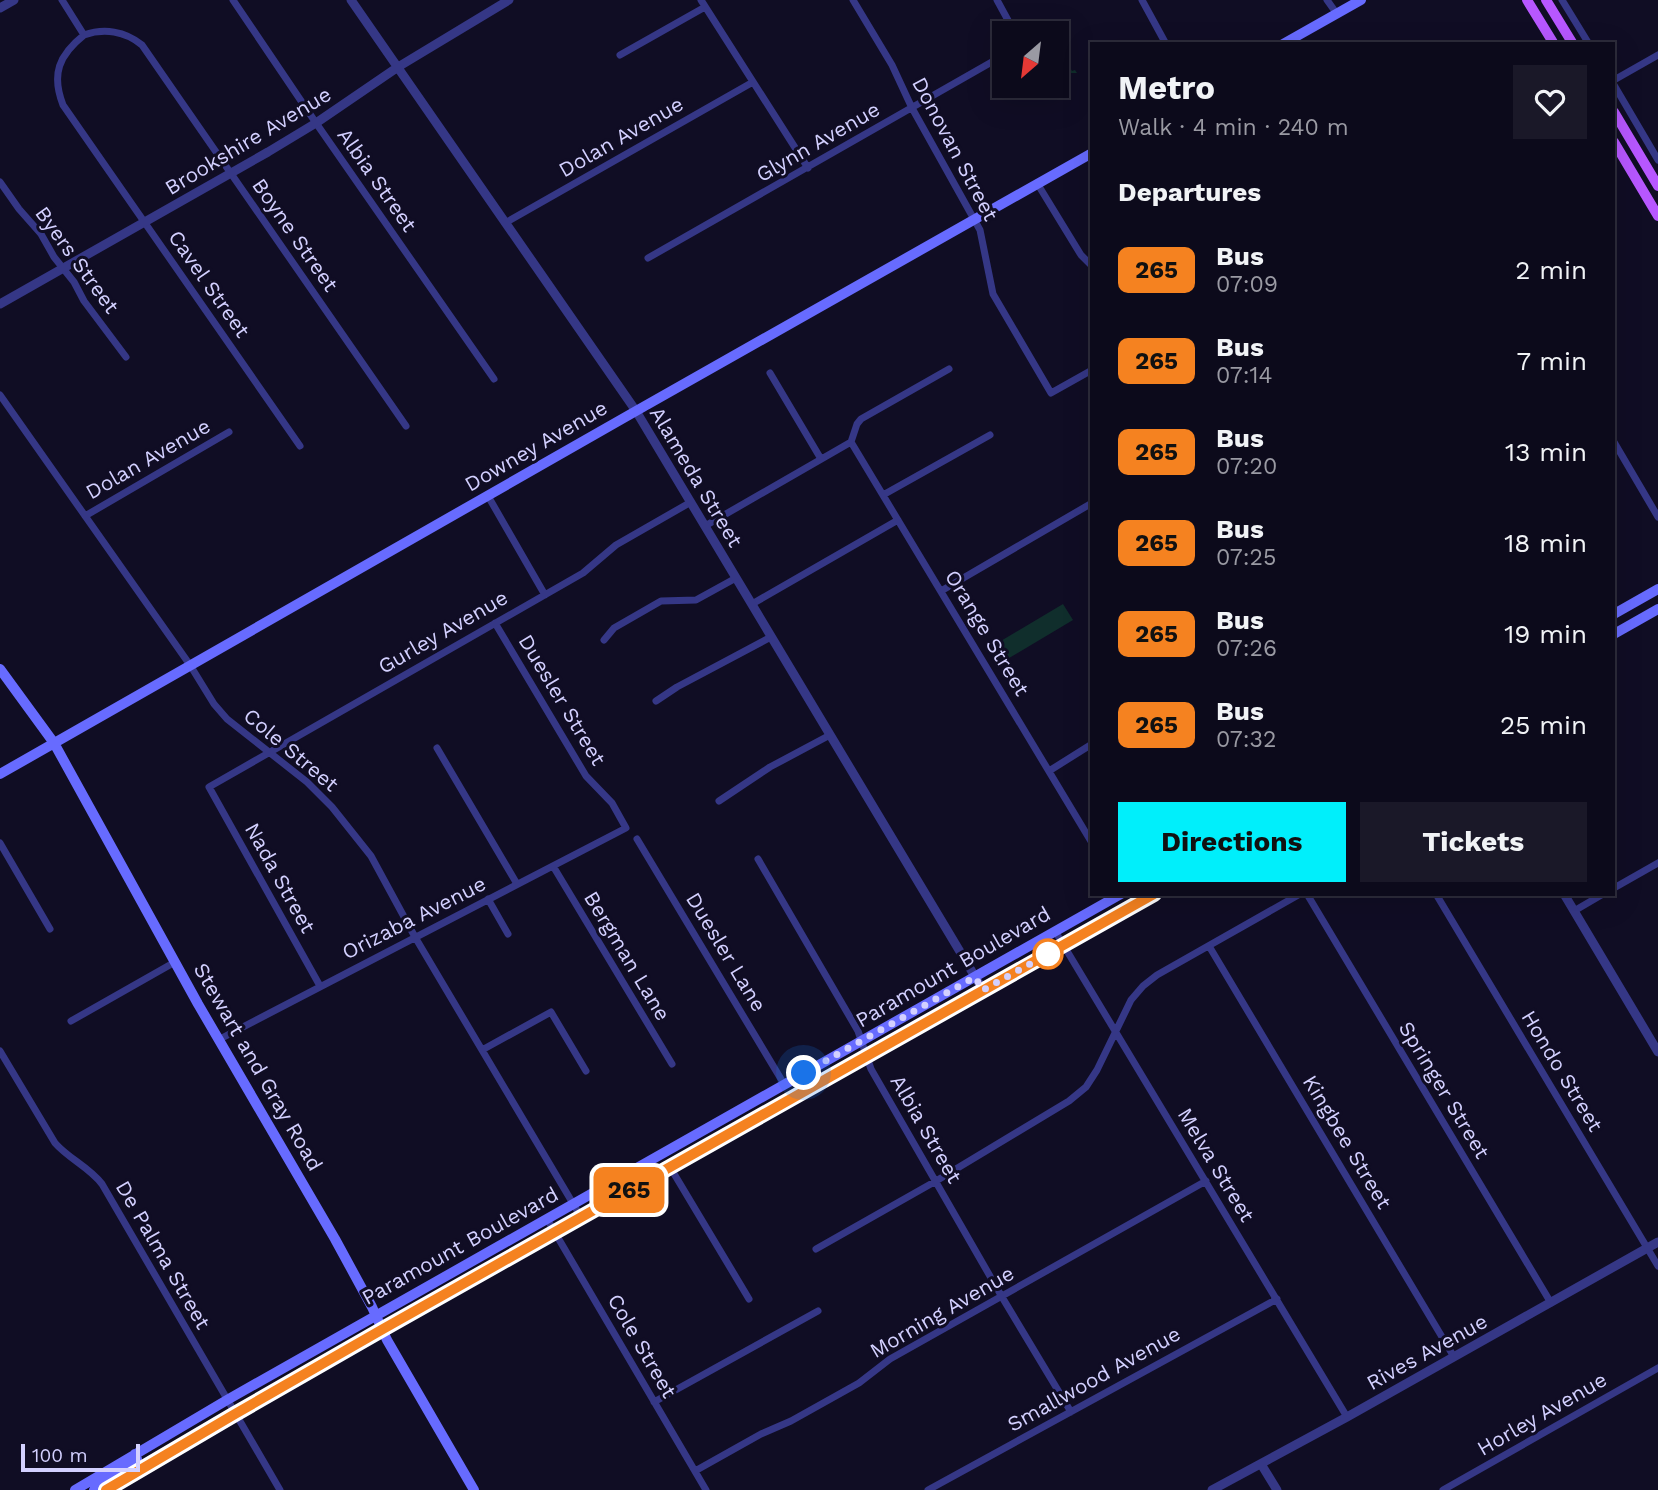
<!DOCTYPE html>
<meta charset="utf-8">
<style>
:root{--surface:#0c0a1b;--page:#1a1828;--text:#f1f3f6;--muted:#9a9aa3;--line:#2c2b3a;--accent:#00effb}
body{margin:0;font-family:"Work Sans",sans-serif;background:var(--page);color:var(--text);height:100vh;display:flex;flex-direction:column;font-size:26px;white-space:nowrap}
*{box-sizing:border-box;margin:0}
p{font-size:23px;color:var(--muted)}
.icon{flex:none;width:38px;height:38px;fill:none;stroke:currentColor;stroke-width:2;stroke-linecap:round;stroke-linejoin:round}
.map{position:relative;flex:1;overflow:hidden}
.drawer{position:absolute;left:1090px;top:42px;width:525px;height:854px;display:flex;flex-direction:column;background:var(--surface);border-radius:0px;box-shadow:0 7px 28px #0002,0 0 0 2px var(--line)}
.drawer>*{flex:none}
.badge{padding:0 14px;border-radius:10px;font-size:24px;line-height:46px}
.needle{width:46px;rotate:208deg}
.buttons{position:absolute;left:992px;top:21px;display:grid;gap:14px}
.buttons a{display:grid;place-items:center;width:77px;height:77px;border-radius:0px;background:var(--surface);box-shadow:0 7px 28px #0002,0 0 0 2px var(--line);font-size:35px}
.scale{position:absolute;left:21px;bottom:18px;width:119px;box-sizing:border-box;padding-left:7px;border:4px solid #d3d0ff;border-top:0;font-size:19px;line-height:24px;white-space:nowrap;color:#d3d0ff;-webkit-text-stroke:5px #100d24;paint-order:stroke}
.you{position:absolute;width:35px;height:35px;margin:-18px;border:5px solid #fff;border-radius:50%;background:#1a73e8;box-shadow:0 0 0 10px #1a73e833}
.map>.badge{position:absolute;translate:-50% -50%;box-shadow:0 0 0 4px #fff}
h2{padding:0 28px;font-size:26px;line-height:63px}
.round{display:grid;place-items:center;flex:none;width:74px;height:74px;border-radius:0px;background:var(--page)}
.overview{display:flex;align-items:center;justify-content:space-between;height:119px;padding:0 28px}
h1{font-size:33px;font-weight:700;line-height:52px}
.primary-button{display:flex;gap:14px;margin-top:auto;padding:14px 28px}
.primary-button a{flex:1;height:80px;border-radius:0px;background:var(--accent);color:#111;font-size:28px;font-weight:700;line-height:80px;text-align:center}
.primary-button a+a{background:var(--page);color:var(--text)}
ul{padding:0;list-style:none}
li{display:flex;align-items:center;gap:21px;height:91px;padding:0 28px}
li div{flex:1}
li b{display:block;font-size:26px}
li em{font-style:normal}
li .badge{min-width:77px;font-weight:700;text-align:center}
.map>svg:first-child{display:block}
</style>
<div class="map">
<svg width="1658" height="1490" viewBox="0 0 1658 1490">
<rect width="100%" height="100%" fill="#100d24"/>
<!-- green -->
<path fill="#102e2c" d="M1057,35L1070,60L1067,62L1072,71L1075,70L1077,73H1065L1057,71Z
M1063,604L1073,620L999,664L989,648Z"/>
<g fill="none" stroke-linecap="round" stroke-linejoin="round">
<!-- minor -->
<path stroke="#353786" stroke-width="7" d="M62,0L84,35C104,28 125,31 142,45L406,426
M233,0L316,123L494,379
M701,0L808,168
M853,0L892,65L912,108L980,230L993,294L1051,393L1092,370
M997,0L1015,33
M1142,0L1166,44
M1327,0L1337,14
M1562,0L1589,44
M84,35C59,55 51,74 63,105L300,446
M620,55L705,7
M1614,80L1658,55
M1614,85L1658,160
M0,182L19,209L41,234L54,257L74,282L84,301L126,357
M1037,183L1081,255L1092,266
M505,223L753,82
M648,258L1004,55
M770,373L821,459
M0,395L190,665L214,704L227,719L307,782L332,807L371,856L415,937L581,1217
M851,442L1092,843
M1614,442L1658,517
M883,495L990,435
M488,496L545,595
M85,516L229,432
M705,526L851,442L857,424L861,419L949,369
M941,591L1092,503
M752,604L898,520
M604,640L614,628L661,601L696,600L736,578
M656,701L677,687L771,637
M437,748L517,884
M1049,771L1092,744
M719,801L770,767L830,735
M637,839L784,1084
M0,843L50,929
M758,859L858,1031L871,1069L1002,1297L1071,1412
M553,866L672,1064
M1614,888L1658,863
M1307,894L1551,1303
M1436,894L1658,1266
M488,899L508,934
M1574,911L1603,894
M1055,931L1347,1417
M1209,946L1454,1357
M320,986L209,787L583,573L616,545L691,502
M71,1021L175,962
M218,1040L626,828L612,803L586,776L495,623
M482,1050L551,1012L586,1071
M0,1051L55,1143C69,1159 89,1167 102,1184L280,1490
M670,1167L749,1299
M547,1219L706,1490
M816,1249L936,1181L1069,1101L1086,1087L1097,1070L1131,1000L1143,986L1157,975L1300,894
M654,1402L818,1311
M695,1471L761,1434L791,1421L859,1383L890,1359L1206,1181
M928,1490L1277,1299
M1443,1490L1658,1368"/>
<!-- tertiary -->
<path stroke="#353786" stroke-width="9" d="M351,0L636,411L983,990
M0,8L14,0
M0,304L268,152L316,123L398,67L509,0
M1564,894L1658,1052
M1261,1464L1277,1490
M1212,1490L1347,1417L1658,1242"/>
<!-- secondary -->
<path stroke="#676bff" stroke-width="10" d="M1283,44L1361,0
M1614,614L1658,589
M1614,634L1658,609
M0,669L54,743L198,1004L335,1239L372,1307L387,1340L474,1490
M0,774L636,411L1092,153
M75,1490L227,1400L1121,894
M94,1490L130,1469L135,1464L137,1459L135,1454
M106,1490C452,1285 805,1092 1154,894"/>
<!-- primary -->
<path stroke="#b757ff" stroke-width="10" d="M1527,0L1554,44
M1546,0L1573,44
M1614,112L1658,186
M1614,142L1658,216"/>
</g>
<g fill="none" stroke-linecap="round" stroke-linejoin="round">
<defs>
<path id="line" d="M106,1490L235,1414L383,1329L1154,894"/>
</defs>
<!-- line casing -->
<use href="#line" stroke="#fff" stroke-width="16"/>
<!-- line -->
<use href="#line" stroke="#f58220" stroke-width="10"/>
<!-- walk -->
<path stroke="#d3d0ff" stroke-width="7" stroke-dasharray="0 12.6" d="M804,1073L975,977L983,990L1048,954"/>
</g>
<!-- markers -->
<circle fill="#fff" stroke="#f58220" stroke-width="3.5" cx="1048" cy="954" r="14"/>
<g text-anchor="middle" stroke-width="6" stroke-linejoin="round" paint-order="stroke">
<!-- street labels -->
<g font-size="21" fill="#d3d0ff" stroke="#100d24">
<text transform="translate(621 137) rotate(-30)" y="7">Dolan Avenue</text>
<text transform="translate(248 141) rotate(-31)" y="7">Brookshire Avenue</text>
<text transform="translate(818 142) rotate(-30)" y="7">Glynn Avenue</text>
<text transform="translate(955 149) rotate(62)" y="7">Donovan Street</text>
<text transform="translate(377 180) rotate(55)" y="7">Albia Street</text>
<text transform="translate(295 235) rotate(55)" y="7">Boyne Street</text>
<text transform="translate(77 260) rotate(54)" y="7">Byers Street</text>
<text transform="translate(209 284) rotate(55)" y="7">Cavel Street</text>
<text transform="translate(536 446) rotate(-30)" y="7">Downey Avenue</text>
<text transform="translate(148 459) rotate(-30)" y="7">Dolan Avenue</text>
<text transform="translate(696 477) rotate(59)" y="7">Alameda Street</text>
<text transform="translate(443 632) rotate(-30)" y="7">Gurley Avenue</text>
<text transform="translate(987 633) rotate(59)" y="7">Orange Street</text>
<text transform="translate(562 700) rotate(59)" y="7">Duesler Street</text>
<text transform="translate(291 750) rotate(40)" y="7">Cole Street</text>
<text transform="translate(280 878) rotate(61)" y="7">Nada Street</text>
<text transform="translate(414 918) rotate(-27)" y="7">Orizaba Avenue</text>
<text transform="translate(726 952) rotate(59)" y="7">Duesler Lane</text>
<text transform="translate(627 956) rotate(59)" y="7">Bergman Lane</text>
<text transform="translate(953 967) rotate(-30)" y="7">Paramount Boulevard</text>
<text transform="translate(258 1067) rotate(60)" y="7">Stewart and Gray Road</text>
<text transform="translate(1562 1071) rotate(59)" y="7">Hondo Street</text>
<text transform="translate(1444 1090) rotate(59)" y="7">Springer Street</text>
<text transform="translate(926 1129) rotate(60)" y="7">Albia Street</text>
<text transform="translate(1347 1142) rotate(59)" y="7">Kingbee Street</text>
<text transform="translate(1216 1165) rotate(59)" y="7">Melva Street</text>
<text transform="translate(460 1246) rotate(-29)" y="7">Paramount Boulevard</text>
<text transform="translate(163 1255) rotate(60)" y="7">De Palma Street</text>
<text transform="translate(942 1312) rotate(-30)" y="7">Morning Avenue</text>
<text transform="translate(642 1346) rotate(60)" y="7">Cole Street</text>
<text transform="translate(1427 1352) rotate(-29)" y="7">Rives Avenue</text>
<text transform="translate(1094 1379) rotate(-29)" y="7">Smallwood Avenue</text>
<text transform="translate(1542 1414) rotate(-30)" y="7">Horley Avenue</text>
</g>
</g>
</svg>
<div class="buttons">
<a><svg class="needle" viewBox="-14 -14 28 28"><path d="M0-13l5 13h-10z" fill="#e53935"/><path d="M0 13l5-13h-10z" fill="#9a9aa3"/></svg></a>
</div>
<div class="scale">100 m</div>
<div class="you" style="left:804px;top:1073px"></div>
<b class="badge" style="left:629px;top:1190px;background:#f58220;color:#111">265</b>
<section class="drawer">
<div class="overview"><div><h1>Metro</h1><p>Walk · 4 min · 240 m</p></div><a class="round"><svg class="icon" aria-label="heart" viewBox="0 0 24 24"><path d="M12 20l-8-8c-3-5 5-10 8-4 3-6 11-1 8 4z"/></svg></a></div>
<h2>Departures</h2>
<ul>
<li><span class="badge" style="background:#f58220;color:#111">265</span><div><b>Bus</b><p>07:09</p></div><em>2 min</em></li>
<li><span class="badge" style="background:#f58220;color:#111">265</span><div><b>Bus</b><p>07:14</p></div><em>7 min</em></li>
<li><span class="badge" style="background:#f58220;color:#111">265</span><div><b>Bus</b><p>07:20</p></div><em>13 min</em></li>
<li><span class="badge" style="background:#f58220;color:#111">265</span><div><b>Bus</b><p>07:25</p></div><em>18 min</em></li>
<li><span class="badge" style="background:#f58220;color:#111">265</span><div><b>Bus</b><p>07:26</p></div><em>19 min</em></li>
<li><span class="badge" style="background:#f58220;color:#111">265</span><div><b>Bus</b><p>07:32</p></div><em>25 min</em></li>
</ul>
<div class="primary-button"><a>Directions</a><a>Tickets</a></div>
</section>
</div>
